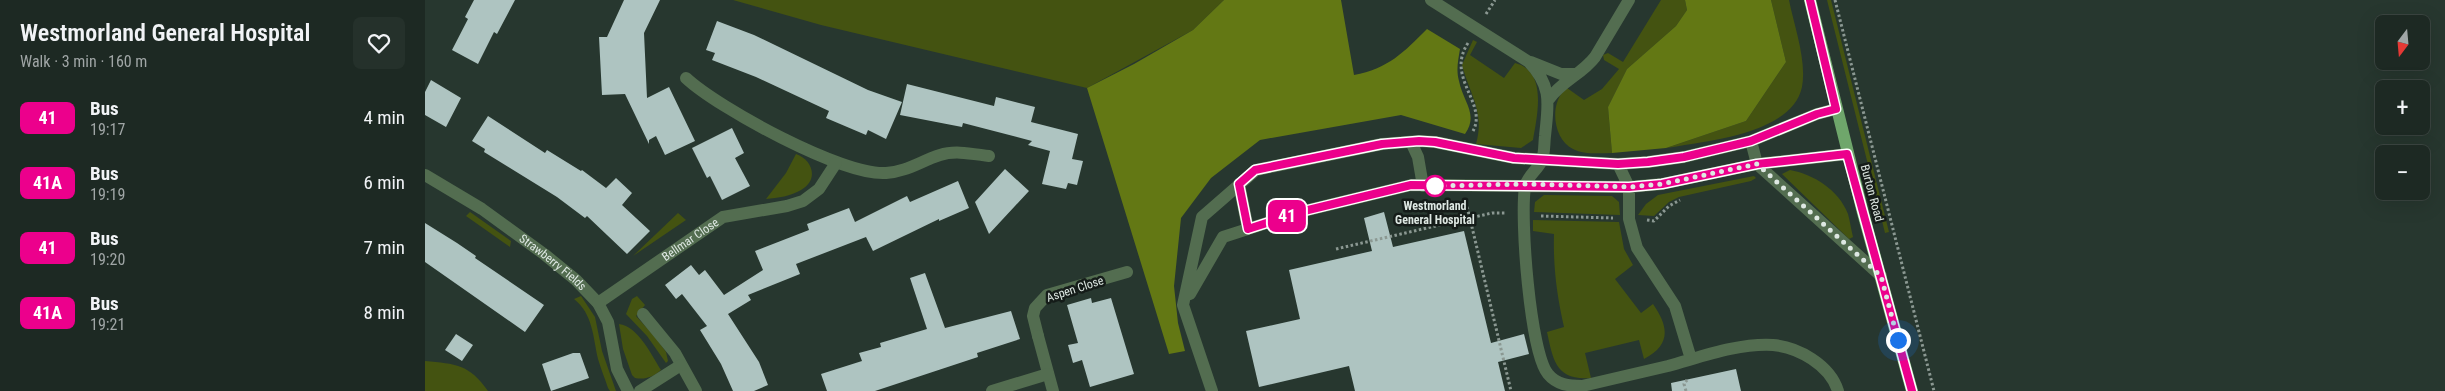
<!DOCTYPE html>
<meta charset="utf-8">
<style>
:root{--surface:#1d2923;--page:#25312b;--text:#f1f3f6;--muted:#a0a6a6;--line:#3b4541}
body{margin:0;font-family:"Roboto Condensed",sans-serif;background:var(--page);color:var(--text);height:100vh;display:flex;flex-direction:column;font-size:19px;white-space:nowrap}
*{box-sizing:border-box;margin:0}
p{font-size:16px;color:var(--muted)}
.icon{flex:none;width:28px;height:28px;fill:none;stroke:currentColor;stroke-width:2;stroke-linecap:round;stroke-linejoin:round}
.map{position:relative;flex:1;overflow:hidden}
.details{display:flex;flex-direction:column;background:var(--surface);width:425px}
.details>*{flex:none}
.badge{padding:0 10px;border-radius:8px;font-size:18px;line-height:32px}
.needle{width:32px;rotate:196deg}
.tools{position:absolute;left:1950px;top:15px;display:grid;gap:10px}
.tools a{display:grid;place-items:center;width:55px;height:55px;border-radius:8px;background:var(--surface);box-shadow:0 5px 20px #0002,0 0 0 1px var(--line);font-size:25px}
.you{position:absolute;width:25px;height:25px;margin:-12px;border:4px solid #fff;border-radius:50%;background:#1a73e8;box-shadow:0 0 0 8px #1a73e833}
.map>.badge{position:absolute;translate:-50% -50%;box-shadow:0 0 0 2px #fff}
.round{display:grid;place-items:center;flex:none;width:52px;height:52px;border-radius:8px;background:var(--page)}
.headline{display:flex;align-items:center;justify-content:space-between;height:85px;padding:0 20px}
h1{font-size:24px;font-weight:600;line-height:38px}
ul{padding:0;list-style:none}
li{display:flex;align-items:center;gap:15px;height:65px;padding:0 20px}
li div{flex:1}
li b{display:block;font-size:19px}
li em{font-style:normal}
li .badge{min-width:55px;font-weight:700;text-align:center}
main{display:flex;flex:1;min-height:0}
.map>svg:first-child{display:block}
</style>
<main>
<section class="details">
<div class="headline"><div><h1>Westmorland General Hospital</h1><p>Walk · 3 min · 160 m</p></div><a class="round"><svg class="icon" aria-label="heart" viewBox="0 0 24 24"><path d="M12 20l-8-8c-3-5 5-10 8-4 3-6 11-1 8 4z"/></svg></a></div>
<ul>
<li><span class="badge" style="background:#ec008c;color:#fff">41</span><div><b>Bus</b><p>19:17</p></div><em>4 min</em></li>
<li><span class="badge" style="background:#ec008c;color:#fff">41A</span><div><b>Bus</b><p>19:19</p></div><em>6 min</em></li>
<li><span class="badge" style="background:#ec008c;color:#fff">41</span><div><b>Bus</b><p>19:20</p></div><em>7 min</em></li>
<li><span class="badge" style="background:#ec008c;color:#fff">41A</span><div><b>Bus</b><p>19:21</p></div><em>8 min</em></li>
</ul>
</section>
<div class="map">
<svg width="2020" height="391" viewBox="0 0 2020 391">
<rect width="100%" height="100%" fill="#27372f"/>
<!-- green -->
<path fill="#445311" d="M308,0H799L768,30L662,88L396,25Z
M1236,0H1260L1262,10L1251,26L1202,69L1183,107L1187,153C1174,153 1160,155 1148,149C1127,139 1124,101 1142,88L1159,100L1177,89L1194,69L1179,60L1178,55L1183,53L1198,62Z
M1346,0H1364C1369,26 1382,60 1377,87C1367,134 1281,141 1241,148L1321,121L1361,62Z
M1402,0H1406L1464,232L1460,233Z
M1048,40L1052,42L1045,55L1079,78L1090,63C1123,71 1112,116 1108,140L1096,148L1051,144C1060,112 1045,95 1037,65Z
M371,154C388,160 394,180 376,190C366,196 353,198 341,199L361,173Z
M1365,170C1388,174 1414,190 1423,214C1425,221 1426,229 1428,237L1424,239L1357,174Z
M1329,176L1331,178L1326,181L1254,197L1244,202L1229,216L1213,215L1221,204L1233,195Z
M1119,195L1187,196L1194,202L1195,215L1109,212L1110,202Z
M45,212L86,241L85,247L41,216Z
M253,213L261,220L208,256Z
M1108,220L1194,222L1199,249L1208,265L1190,279L1216,313L1228,304C1244,327 1246,345 1219,359L1214,340L1160,353L1166,378C1131,381 1128,360 1122,332L1139,327C1132,296 1128,267 1129,234L1108,231Z
M156,296L170,317L177,351L191,391H185L183,388C180,379 176,369 173,359C168,337 168,314 149,299Z
M212,296L220,305L211,316L230,337L241,352L243,361L241,363L222,336L201,314L207,299Z
M194,324C213,326 227,356 236,370C228,377 220,380 210,378L207,375L198,349Z
M0,361C31,364 44,364 63,391H0Z"/>
<!-- forest -->
<path fill="#637814" d="M799,0H916L929,75C963,69 979,52 1002,29L1035,49C1033,61 1031,70 1034,81C1038,102 1054,114 1040,134L976,115L835,140L786,178L756,218L749,286L753,323L760,351L744,354L662,88L709,64L768,30Z
M1260,0H1346L1361,62L1321,121L1241,148L1187,153L1183,107L1202,69L1251,26L1262,10Z"/>
<!-- building -->
<path fill="#aec4c1" d="M49,0H90L72,34L69,32L53,64L27,50L43,19L40,17Z
M199,0H235L219,33L222,98L244,87L270,141L240,155L231,136L224,140V144L200,94L177,95L174,37H182Z
M292,21L329,35L443,90L477,102L461,139L443,130L441,135L401,118L404,111L331,77L287,60L290,53L281,50Z
M6,80L36,98L21,127L0,115V92Z
M482,84L569,106L571,97L610,107L606,122L653,134L647,159L658,161L652,185L643,183L641,189L617,184L625,151L603,145L607,141L538,123L537,127L475,115Z
M63,116L120,153L122,150L156,171L157,170L181,188L191,178L207,193L197,205L225,231L202,254L162,216L160,218L132,197L59,152L60,149L47,141Z
M307,128L319,153L310,158L325,186L297,200L285,176L282,178L267,148Z
M580,169L604,191L564,234L550,202Z
M533,181L544,208L514,221V219L448,251L441,237L371,264L375,274L323,295L326,300L303,314L334,362L343,385L329,391H308L296,364L275,330L282,326L257,294L251,299L240,285L266,265L274,275L280,270L299,295L338,270L330,251L384,230L382,224L424,208L430,222L482,196L485,202Z
M959,212L968,247L1039,231L1066,343L1099,334L1104,354L1073,362L1080,391H930L924,366L834,387L821,331L875,319L864,270L947,251L939,218Z
M0,223L32,243L51,256L50,258L119,305L100,332L0,262Z
M500,273L520,328L586,311L595,339L552,353L553,357L450,391H402L396,374L437,361L434,353L456,347L455,343L502,329L485,278Z
M666,298L667,303L686,298L709,374L665,387L657,360L648,363L643,345L653,343L642,305Z
M31,334L48,345L37,361L20,350Z
M148,353H155L164,378L126,391L117,364Z
M1311,369L1316,391H1247L1246,383Z"/>
<g fill="none" stroke-linecap="round" stroke-linejoin="round">
<!-- path -->
<path stroke="#8b9892" stroke-width="3" stroke-dasharray="2.5 2.5" stroke-linecap="butt" d="M1410,0L1509,391
M1061,14L1070,0
M1043,43C1020,78 1063,103 1048,131
M1041,202L1086,391
M1116,216L1188,218
M1222,220L1229,221L1244,206L1255,200
M911,249L1067,213H1081
M1261,391L1259,384L1262,380"/>
<!-- lane -->
<path stroke="#536d50" stroke-width="12" d="M1006,0L1104,62C1128,87 1123,105 1120,136C1119,143 1120,155 1116,162C1112,170 1101,178 1100,187C1095,218 1105,352 1123,374C1132,385 1144,386 1157,386C1186,379 1214,373 1243,366C1276,357 1313,343 1348,345C1373,347 1405,365 1413,391
M1106,62L1136,74H1151
M1124,99C1137,81 1157,74 1170,57L1204,0
M1326,141L1332,164L1456,276
M986,142L993,157L998,186
M1193,164L1204,187V219L1212,248L1250,306L1266,359
M814,184L823,229
M765,294L798,237L879,211L986,185L1204,187L1237,184L1332,164L1423,154
M613,336L608,316L610,308L622,295L702,272
M787,391L758,305L777,217L831,170L957,144L994,141L1010,142L1089,158L1193,164L1223,162L1259,157L1326,141L1392,114L1411,109"/>
<!-- street -->
<g stroke="#536d50" stroke-width="12">
<path d="M261,78C293,108 418,176 461,173C481,172 496,161 515,155C530,150 548,154 564,156"/>
<path id="s1" d="M0,175L57,209L119,254L151,280L173,303L183,322L192,369L203,391"/>
<path id="s2" d="M173,303L298,217L362,206L378,201L394,189L411,163"/>
<path d="M218,314L250,353L271,391"/>
<path d="M613,336L628,391"/>
<path d="M215,391L256,365"/>
<path d="M567,391L623,374"/>
</g>
<!-- primary -->
<path stroke="#6fa66b" stroke-width="12" d="M1385,0L1438,213L1487,391"/>
</g>
<g fill="none" stroke-linecap="round" stroke-linejoin="round">
<defs>
<path id="line" d="M1385,0L1411,109L1392,114L1326,141L1259,157L1223,162L1193,164L1089,158L1010,142L994,141L957,144L830,170L814,184L823,229L879,211L986,185L1204,187L1237,184L1332,164L1422,154L1487,391"/>
</defs>
<!-- line casing -->
<use href="#line" stroke="#fff" stroke-width="11"/>
<!-- line -->
<use href="#line" stroke="#ec008c" stroke-width="8"/>
<!-- walk -->
<path stroke="#dee8e3" stroke-width="5" stroke-dasharray="0 9" d="M1010,186L1100,184L1204,187L1237,184L1332,164L1456,276L1473,340"/>
</g>
<!-- markers -->
<circle fill="#fff" stroke="#ec008c" stroke-width="2.5" cx="1010" cy="186" r="10"/>
<g text-anchor="middle" stroke-width="5" stroke-linejoin="round" paint-order="stroke">
<!-- street labels -->
<g font-size="12" fill="#dee8e3" stroke="#151c19">
<text transform="translate(1447 193) rotate(75)" y="4">Burton Road</text>
<text dy="4" stroke="none"><textPath href="#s2" startOffset="112">Bellmar Close</textPath></text>
<text dy="4" stroke="none"><textPath href="#s1" startOffset="155">Strawberry Fields</textPath></text>
<text transform="translate(650 289) rotate(-18)" y="4">Aspen Close</text>
</g>
<!-- stop labels -->
<g font-size="12" font-weight="bold" fill="#dee8e3" stroke="#151c19">
<text x="1010" y="210">Westmorland<tspan x="1010" dy="14">General Hospital</tspan></text>
</g>
</g>
</svg>
<div class="tools">
<a><svg class="needle" viewBox="-14 -14 28 28"><path d="M0-13l5 13h-10z" fill="#e53935"/><path d="M0 13l5-13h-10z" fill="#a0a6a6"/></svg></a>
<a>+</a>
<a>−</a>
</div>
<div class="you" style="left:1473px;top:340px"></div>
<b class="badge" style="left:862px;top:216px;background:#ec008c;color:#fff">41</b>
</div>
</main>
